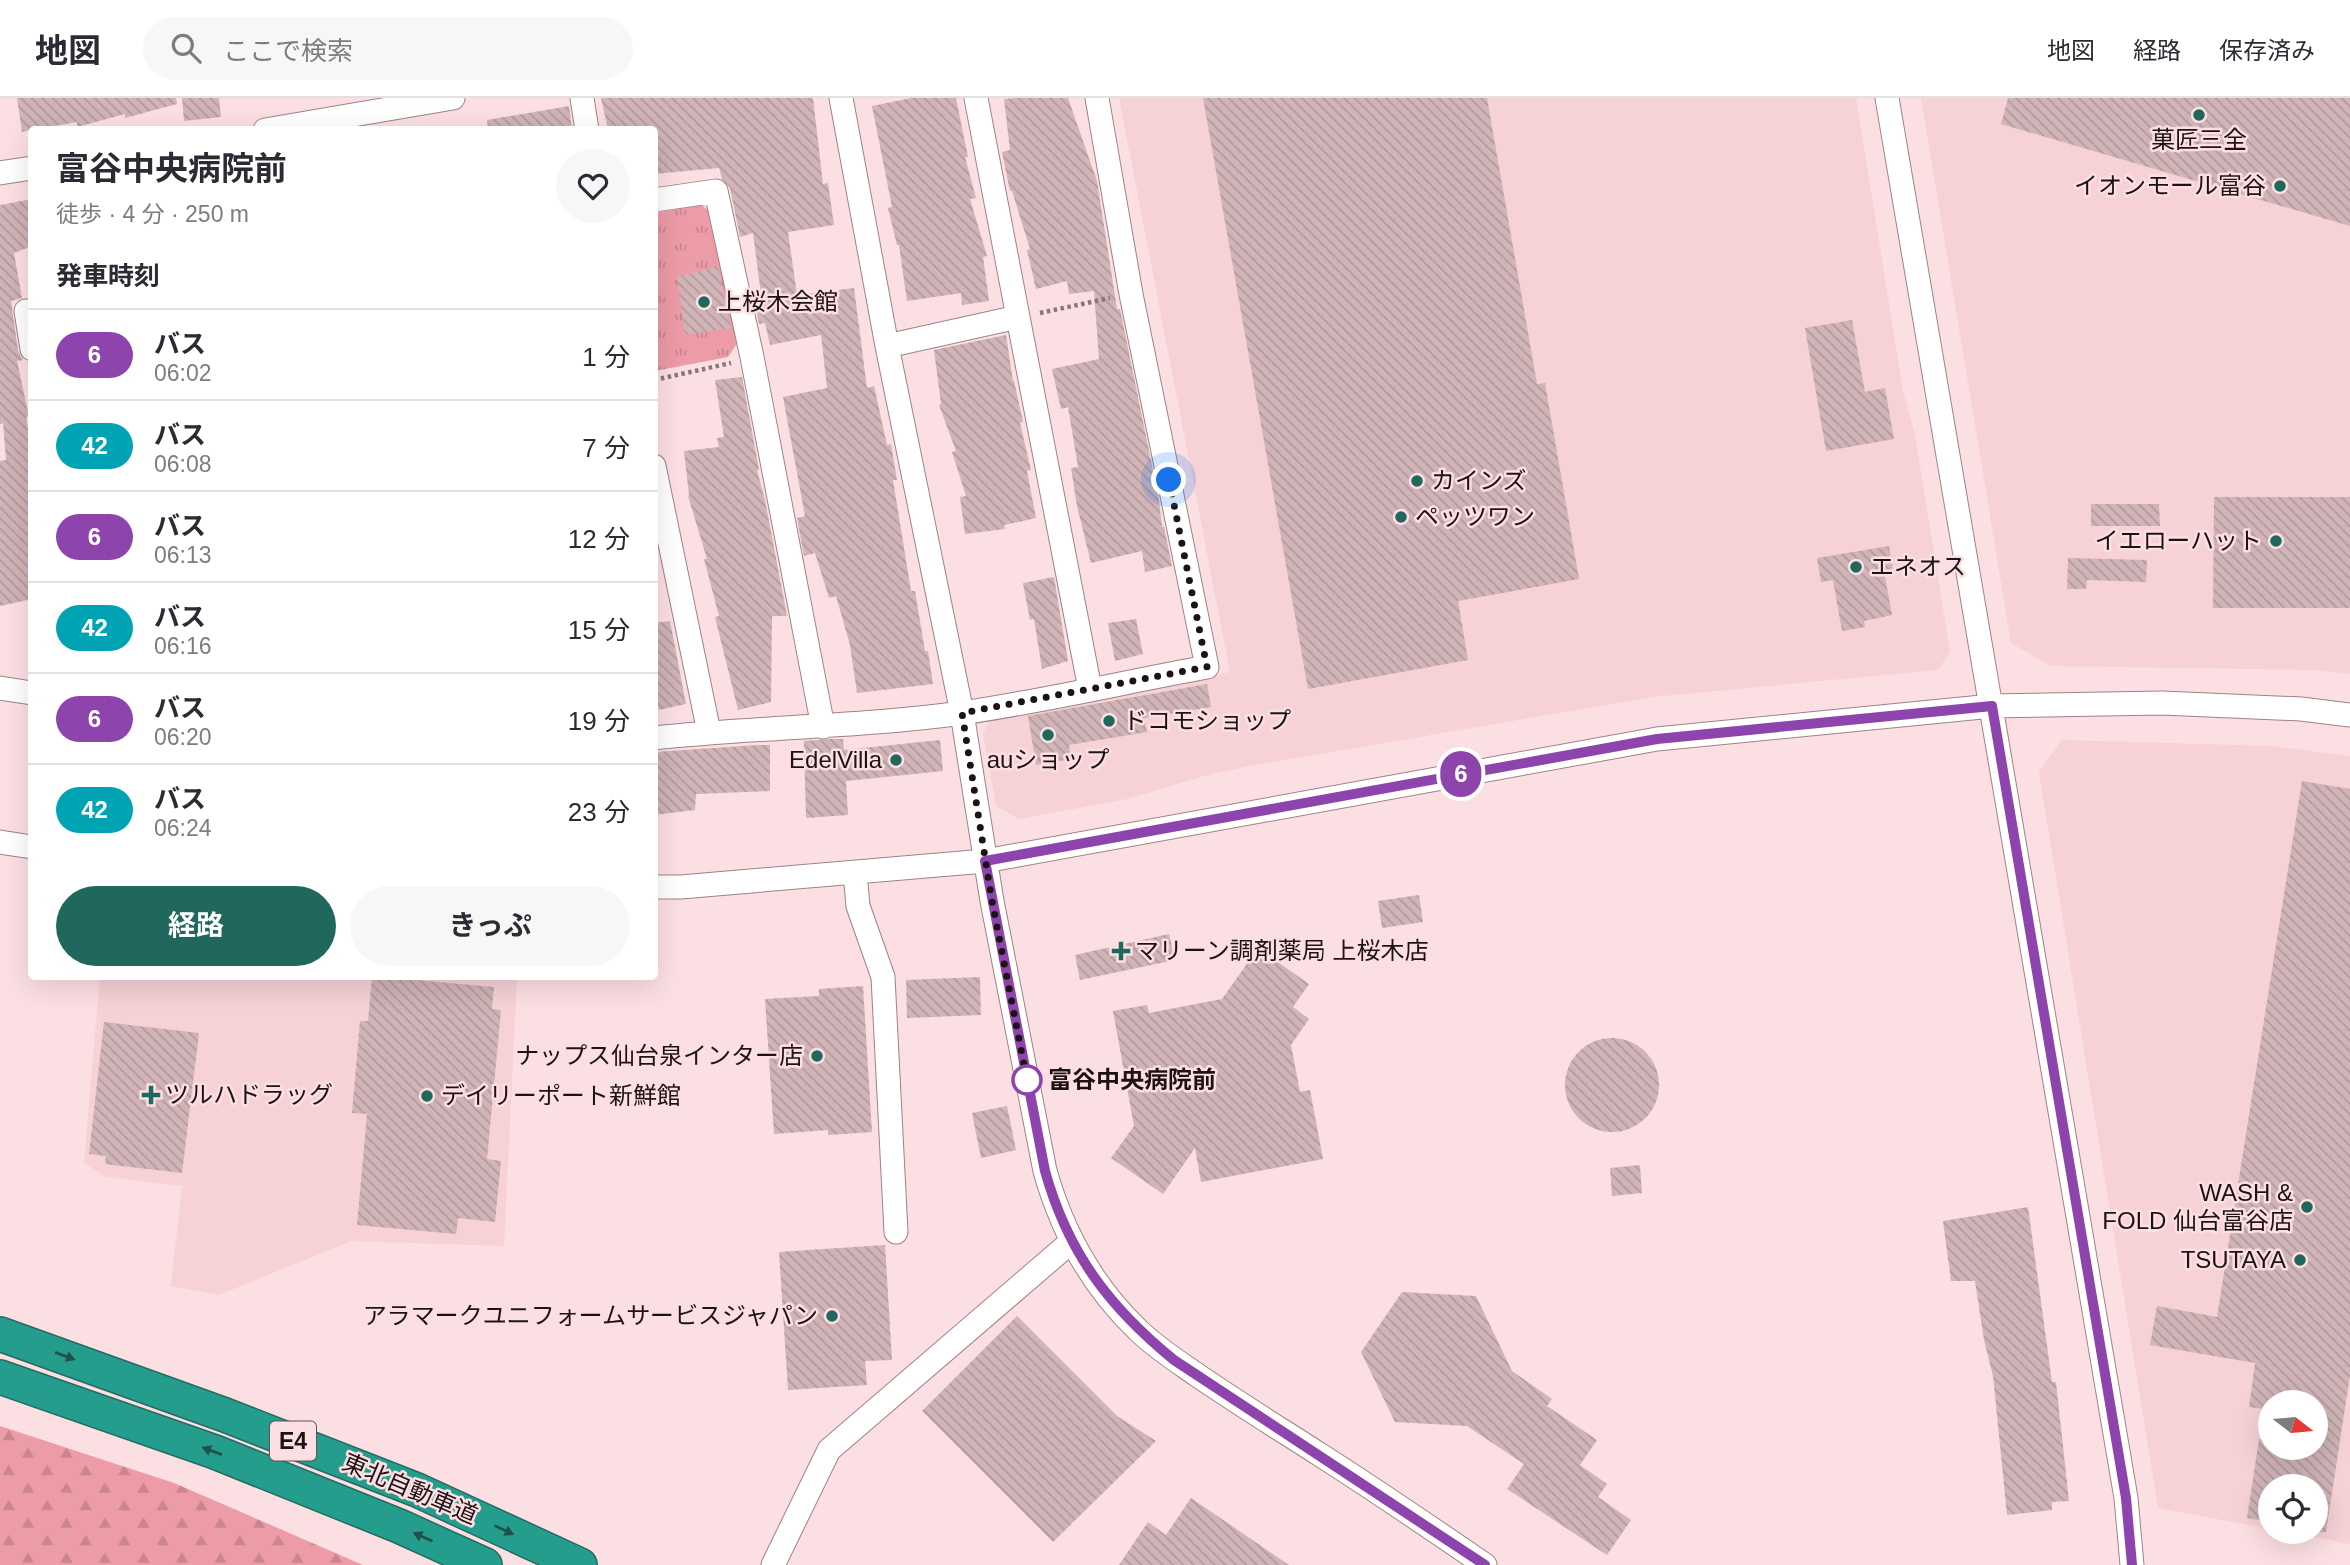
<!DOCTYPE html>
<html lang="ja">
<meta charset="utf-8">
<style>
:root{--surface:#fff;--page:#f7f7f7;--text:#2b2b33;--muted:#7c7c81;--line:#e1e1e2;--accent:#20685d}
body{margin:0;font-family:Arial,"Noto Sans JP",sans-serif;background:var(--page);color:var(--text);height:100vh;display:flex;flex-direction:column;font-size:26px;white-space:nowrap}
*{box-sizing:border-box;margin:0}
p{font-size:23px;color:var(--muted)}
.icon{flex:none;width:38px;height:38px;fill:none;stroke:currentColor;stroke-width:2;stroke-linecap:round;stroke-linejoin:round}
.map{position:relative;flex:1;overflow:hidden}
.drawer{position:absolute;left:28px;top:28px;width:630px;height:854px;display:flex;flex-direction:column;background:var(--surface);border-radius:7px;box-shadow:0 7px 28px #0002}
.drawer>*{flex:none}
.badge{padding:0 14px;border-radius:23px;font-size:24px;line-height:46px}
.needle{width:46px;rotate:106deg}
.tools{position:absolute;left:2258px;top:1292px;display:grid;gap:14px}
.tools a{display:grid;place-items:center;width:70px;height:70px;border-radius:50%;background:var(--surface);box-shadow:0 7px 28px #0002;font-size:35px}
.you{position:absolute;width:35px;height:35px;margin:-18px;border:5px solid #fff;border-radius:50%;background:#1a73e8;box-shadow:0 0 0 10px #1a73e833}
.map>.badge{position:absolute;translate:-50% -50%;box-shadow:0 0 0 4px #fff}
h2{padding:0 28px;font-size:26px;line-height:63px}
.round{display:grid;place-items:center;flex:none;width:74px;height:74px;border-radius:37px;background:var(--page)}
.summary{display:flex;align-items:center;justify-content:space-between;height:119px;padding:0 28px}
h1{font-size:33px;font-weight:700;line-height:52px}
.action{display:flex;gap:14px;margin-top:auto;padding:14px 28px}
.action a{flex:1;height:80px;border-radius:42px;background:var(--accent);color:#fff;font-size:28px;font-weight:700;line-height:80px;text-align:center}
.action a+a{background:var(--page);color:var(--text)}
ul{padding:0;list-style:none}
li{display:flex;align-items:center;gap:21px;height:91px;padding:0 28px;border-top:2px solid var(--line)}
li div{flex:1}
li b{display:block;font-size:26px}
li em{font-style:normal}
li .badge{min-width:77px;font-weight:700;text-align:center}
header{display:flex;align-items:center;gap:42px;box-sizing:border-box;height:98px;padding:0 35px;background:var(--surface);border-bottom:2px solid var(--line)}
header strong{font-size:33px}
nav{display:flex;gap:38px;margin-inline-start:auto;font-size:24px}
.search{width:490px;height:63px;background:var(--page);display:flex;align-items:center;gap:18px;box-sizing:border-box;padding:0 24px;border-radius:38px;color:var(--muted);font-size:26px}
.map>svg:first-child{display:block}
</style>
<header>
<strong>地図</strong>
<div class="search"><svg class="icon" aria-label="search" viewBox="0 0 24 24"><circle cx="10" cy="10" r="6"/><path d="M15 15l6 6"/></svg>ここで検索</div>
<nav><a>地図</a><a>経路</a><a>保存済み</a></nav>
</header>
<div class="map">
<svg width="2350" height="1467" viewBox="0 0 2350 1467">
<defs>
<pattern id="forest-firs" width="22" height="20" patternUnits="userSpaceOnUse" patternTransform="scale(1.75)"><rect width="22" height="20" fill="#ec9ba7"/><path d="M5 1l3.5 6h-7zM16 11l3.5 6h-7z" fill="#ca858f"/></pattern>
<pattern id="park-tufts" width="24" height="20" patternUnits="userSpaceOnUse" patternTransform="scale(1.75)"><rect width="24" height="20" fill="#ec9ba7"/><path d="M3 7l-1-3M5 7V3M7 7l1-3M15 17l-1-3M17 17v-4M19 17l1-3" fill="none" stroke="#ca858f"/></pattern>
<pattern id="building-back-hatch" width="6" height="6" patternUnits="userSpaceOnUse" patternTransform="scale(1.75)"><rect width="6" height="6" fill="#d0b4b7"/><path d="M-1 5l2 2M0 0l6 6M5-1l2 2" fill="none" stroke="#b29a9c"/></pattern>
</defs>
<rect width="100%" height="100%" fill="#fcdfe3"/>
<!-- built -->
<path fill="#f6d1d5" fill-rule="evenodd" d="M1119,0H1856L1903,293L1915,337L1950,554L1938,572L1652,599L1250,668L1211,676L1127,701L1019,721L996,708L983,636L990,621L1230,574Z
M1921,0H2350V576L2313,572L2050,568L2011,545Z
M2062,642L2271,648L2350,658V1446L2284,1433H2315V1388H2270V1431L2158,1410L2039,674ZM2270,1304H2315V1349H2270Z
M100,879H517L504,1148L351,1143L219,1197L171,1188L182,1088L106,1079L84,1065Z"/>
<!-- forest -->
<path fill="url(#forest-firs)" d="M0,1328L174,1385L363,1467H0Z"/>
<!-- park -->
<path fill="url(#park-tufts)" d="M701,107L716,117L740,241L728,259L655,273V115Z"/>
<!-- building -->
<path fill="url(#building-back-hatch)" d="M17,0H176L177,6L125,20V16L77,29V24L22,34Z
M182,0H219L221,19L184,23Z
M601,0H813L823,86L828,85L834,127L788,134L797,197L854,190L867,290L874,288L887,347L891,346L897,382H893L911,493H915L925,553H928L933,586L857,595L850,547L836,498L829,500L815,455L804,458L797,420L805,418L783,299L827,290L821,237L770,247L765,225L759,226L755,205L762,204L753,135L740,139L730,90L722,81L719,70L654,76V32H608Z
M911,0H956L968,59H965L976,100L970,101L987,158L983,159L989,203L962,207L961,195L907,203L899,147H897L888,110L892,109L872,8Z
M1017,0H1068L1097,83L1117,211H1120L1159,402L1162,429H1164L1172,468L1145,474L1142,453L1091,465L1077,408L1071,370L1078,369L1068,309L1061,311L1052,271L1099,261L1094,193L1069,196L1067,183L1036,191L1027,152L1030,151L1012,93H1010L1002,54L1010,52L1004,1Z
M1203,0H1487L1537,286L1545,285L1579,481L1458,503L1468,562L1308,591Z
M2008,0H2350V128L2001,26Z
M569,8L572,32H488L487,22Z
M32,101V148L14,155L22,200L11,203L18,253L23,262L17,263L29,319H26L32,355V501L0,508V363L6,362L3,325L0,326V107Z
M718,168L731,230L685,237L677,179Z
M1852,222L1865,294L1885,290L1894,341L1826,353L1805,230Z
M1006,237L1013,283H1014L1023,324L1020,325L1031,372L1027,373L1036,420L1004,427L1005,431L965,436L960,399L966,398L952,354L956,353L939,307L941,306L934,252Z
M742,279L759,372H757L765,402L787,518H772L771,604L738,612L715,519L719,518L704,461H707L688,398L689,397L684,353L719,349L717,340L724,339L715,282Z
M2214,399H2350V510H2213Z
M2091,406H2159L2160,428H2091Z
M1889,448L1893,471L1884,473L1892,517L1864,523L1865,529L1842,533L1833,482L1821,484L1817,460Z
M2068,460L2147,462L2146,484L2087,482L2086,491H2067Z
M1054,479L1068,563L1042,571L1034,521L1030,522L1023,485Z
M1136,521L1143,556L1115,563L1108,525Z
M670,523L686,606L659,612L654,590V525Z
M1207,586L1211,609L1144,620L1147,634L1069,647L1071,661L1036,667L1028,618Z
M829,641H843L844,652L940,642L943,673L846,683L848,717L806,720L804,643Z
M758,647H770V693L696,696L695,712L654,717V654Z
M2302,683L2350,691V1277L2326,1434H2315V1388H2270V1424L2247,1420L2259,1341L2270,1342V1349H2315V1304H2270V1312L2249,1309L2255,1265L2150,1247L2157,1208L2217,1219Z
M1419,797L1423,824L1382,830L1378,803Z
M1169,836L1175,862L1080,882L1075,857Z
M1258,850L1309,886L1293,909L1309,921L1291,947L1300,994L1310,992L1323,1061L1201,1084L1195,1050L1163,1096L1111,1060L1134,1028L1113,913L1147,907L1149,915L1222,901Z
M372,878L494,889L492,911L501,912L487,1061L501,1063L495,1124L458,1120L456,1136L357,1127L367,1016L352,1015L360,923H368Z
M980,879L981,917L907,920L906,882Z
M863,888L872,1034L828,1037V1032L774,1036L765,901L819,898V891Z
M104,924L199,935L182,1075L105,1066L106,1058L89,1056Z
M1565 987a47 47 0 1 1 94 0a47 47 0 1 1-94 0Z
M1007,1008L1016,1052L981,1060L972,1015Z
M1640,1067L1642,1095L1612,1098L1610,1070Z
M2028,1109L2052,1284H2056L2069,1403L2052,1404V1412L2007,1417L1993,1278L1984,1242L1975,1183H1951L1943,1123Z
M885,1147L892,1262L865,1263L867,1287L788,1292L779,1154Z
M1402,1194L1476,1198L1512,1273L1552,1301L1547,1308L1597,1342L1580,1367L1607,1386L1598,1399L1631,1422L1607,1457L1507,1391L1524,1366L1467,1328L1395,1324L1361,1254Z
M1017,1218L1117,1318L1156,1343L1053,1444L922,1313Z
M1191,1400L1289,1467H1119L1148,1424L1166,1437Z"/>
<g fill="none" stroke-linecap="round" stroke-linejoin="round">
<defs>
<path id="minor" d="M582,0L587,32
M841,0L887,248L962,615L992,803L1045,1073C1062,1133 1093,1189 1138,1232C1155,1249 1177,1263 1197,1277C1238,1305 1280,1331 1322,1358C1377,1393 1431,1430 1485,1467
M1887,0L2126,1400L2132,1467
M265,32L453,0
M0,75L32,70
M654,102L716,93L752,259L823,629
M32,213H26L32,251
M1018,219L1090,591
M887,248L1018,219L976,0
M654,368L709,634
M0,590L32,595
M654,640C757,629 860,629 962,615C1044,603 1125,584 1207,569L1131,196L1097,0
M0,744L32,749
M855,775L858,808L883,879L896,1134
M654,789H681L985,763L1657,641L1992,608L2162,605L2301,611L2350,617
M773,1467L829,1352L1072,1143"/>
<path id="highway" d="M0,1236L225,1317L417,1392L580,1467
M0,1279L215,1354L399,1428L485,1467"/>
</defs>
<!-- minor casing -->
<use href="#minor" stroke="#9d8386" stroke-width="25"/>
<!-- highway casing -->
<use href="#highway" stroke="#226d63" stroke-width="36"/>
<!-- path -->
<path stroke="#8b777a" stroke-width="4.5" stroke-dasharray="3.5 3.5" stroke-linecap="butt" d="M1040,215L1110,200
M654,282L731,265"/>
<!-- minor -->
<use href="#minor" stroke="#fff" stroke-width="23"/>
<!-- highway -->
<use href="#highway" stroke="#259d8d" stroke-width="33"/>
</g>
<!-- one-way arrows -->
<defs><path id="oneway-solid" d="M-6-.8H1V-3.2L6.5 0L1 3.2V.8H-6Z" transform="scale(1.75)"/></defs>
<g fill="#21514b">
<use href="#oneway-solid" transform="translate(65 1258) rotate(20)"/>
<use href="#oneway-solid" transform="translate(212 1353) rotate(-160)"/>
<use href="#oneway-solid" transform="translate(504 1432) rotate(25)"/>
<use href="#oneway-solid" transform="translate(423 1439) rotate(-156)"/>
</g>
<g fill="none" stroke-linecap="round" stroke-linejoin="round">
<defs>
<path id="line" d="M1485,1467L1174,1262C1109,1209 1068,1155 1045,1073L985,763L1657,641L1992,608L2126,1400L2132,1467"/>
</defs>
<!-- line casing -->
<use href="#line" stroke="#fff" stroke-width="16"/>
<!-- line -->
<use href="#line" stroke="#8e44ad" stroke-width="10"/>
<!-- walk -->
<path stroke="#1d1315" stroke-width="7" stroke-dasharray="0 12.6" d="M1027,982L1029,992L992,803L962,615L1207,569L1169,382"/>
</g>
<!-- markers -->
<g fill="#20685d" stroke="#fcdfe3" stroke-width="2.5">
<circle cx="2199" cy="17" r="7"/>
<circle cx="2280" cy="88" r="7"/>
<circle cx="704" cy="204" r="7"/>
<circle cx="1417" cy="383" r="7"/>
<circle cx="1401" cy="419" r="7"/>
<circle cx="2276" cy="443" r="7"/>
<circle cx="1856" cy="469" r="7"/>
<circle cx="1109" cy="623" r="7"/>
<circle cx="1048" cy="637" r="7"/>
<circle cx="896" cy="662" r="7"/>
<path d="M1117.5 842.5h7v7h7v7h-7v7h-7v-7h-7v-7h7z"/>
<circle cx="817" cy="958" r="7"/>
<path d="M147.5 986.5h7v7h7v7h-7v7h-7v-7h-7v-7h7z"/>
<circle cx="427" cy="998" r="7"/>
<circle cx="2307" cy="1109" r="7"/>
<circle cx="2300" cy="1162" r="7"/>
<circle cx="832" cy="1218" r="7"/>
</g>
<circle fill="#fff" stroke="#8e44ad" stroke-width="3.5" cx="1027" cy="982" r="14"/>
<g text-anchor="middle" stroke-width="5" stroke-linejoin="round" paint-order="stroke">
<!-- shield labels -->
<rect fill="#fcdfe3" stroke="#605053" stroke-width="2" x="270" y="1323.5" width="46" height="39" rx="5"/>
<g font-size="23" font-weight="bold" fill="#1d1315">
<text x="293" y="1351">E4</text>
</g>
<!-- poi labels -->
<g font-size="24" fill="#1d1315" stroke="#fcdfe3" text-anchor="start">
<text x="2199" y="50" text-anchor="middle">菓匠三全</text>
<text x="2266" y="96" text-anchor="end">イオンモール富谷</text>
<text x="718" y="212">上桜木会館</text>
<text x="1431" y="391">カインズ</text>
<text x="1415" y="427">ペッツワン</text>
<text x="2262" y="451" text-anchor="end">イエローハット</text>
<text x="1870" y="477">エネオス</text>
<text x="1123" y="631">ドコモショップ</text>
<text x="882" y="670" text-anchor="end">EdelVilla</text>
<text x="1048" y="670" text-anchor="middle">auショップ</text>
<text x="1135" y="861">マリーン調剤薬局 上桜木店</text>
<text x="803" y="966" text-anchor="end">ナップス仙台泉インター店</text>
<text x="165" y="1005">ツルハドラッグ</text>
<text x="441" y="1006">デイリーポート新鮮館</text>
<text x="2293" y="1103" text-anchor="end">WASH &amp;<tspan x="2293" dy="28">FOLD 仙台富谷店</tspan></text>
<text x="2286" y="1170" text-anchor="end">TSUTAYA</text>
<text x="818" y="1226" text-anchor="end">アラマークユニフォームサービスジャパン</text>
</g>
<!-- stop labels -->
<g font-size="24" font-weight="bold" fill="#1d1315" stroke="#fcdfe3" text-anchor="start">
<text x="1048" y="990">富谷中央病院前</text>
</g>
<!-- street labels -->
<g font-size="24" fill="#1d1315" stroke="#fcdfe3">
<text transform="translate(410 1391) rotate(23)" y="8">東北自動車道</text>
</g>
</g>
</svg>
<div class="tools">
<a><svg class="needle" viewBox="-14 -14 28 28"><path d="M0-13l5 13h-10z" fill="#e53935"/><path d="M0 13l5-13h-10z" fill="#7c7c81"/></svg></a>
<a><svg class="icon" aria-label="locate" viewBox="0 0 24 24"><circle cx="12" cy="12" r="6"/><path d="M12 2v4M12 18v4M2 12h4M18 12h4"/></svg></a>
</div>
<div class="you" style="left:1169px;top:382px"></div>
<b class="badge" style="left:1461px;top:676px;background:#8e44ad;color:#fff">6</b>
<section class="drawer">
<div class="summary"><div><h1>富谷中央病院前</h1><p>徒歩 · 4 分 · 250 m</p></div><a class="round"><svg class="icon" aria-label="heart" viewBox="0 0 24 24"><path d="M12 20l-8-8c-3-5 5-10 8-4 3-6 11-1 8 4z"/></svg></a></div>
<h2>発車時刻</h2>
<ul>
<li><span class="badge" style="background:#8e44ad;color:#fff">6</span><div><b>バス</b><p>06:02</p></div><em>1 分</em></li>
<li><span class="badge" style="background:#00a3b4;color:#fff">42</span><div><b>バス</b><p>06:08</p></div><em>7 分</em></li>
<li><span class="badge" style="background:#8e44ad;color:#fff">6</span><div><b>バス</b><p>06:13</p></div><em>12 分</em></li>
<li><span class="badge" style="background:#00a3b4;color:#fff">42</span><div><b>バス</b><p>06:16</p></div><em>15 分</em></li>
<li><span class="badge" style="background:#8e44ad;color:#fff">6</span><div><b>バス</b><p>06:20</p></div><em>19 分</em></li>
<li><span class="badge" style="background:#00a3b4;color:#fff">42</span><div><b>バス</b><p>06:24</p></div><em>23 分</em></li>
</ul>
<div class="action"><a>経路</a><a>きっぷ</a></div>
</section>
</div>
